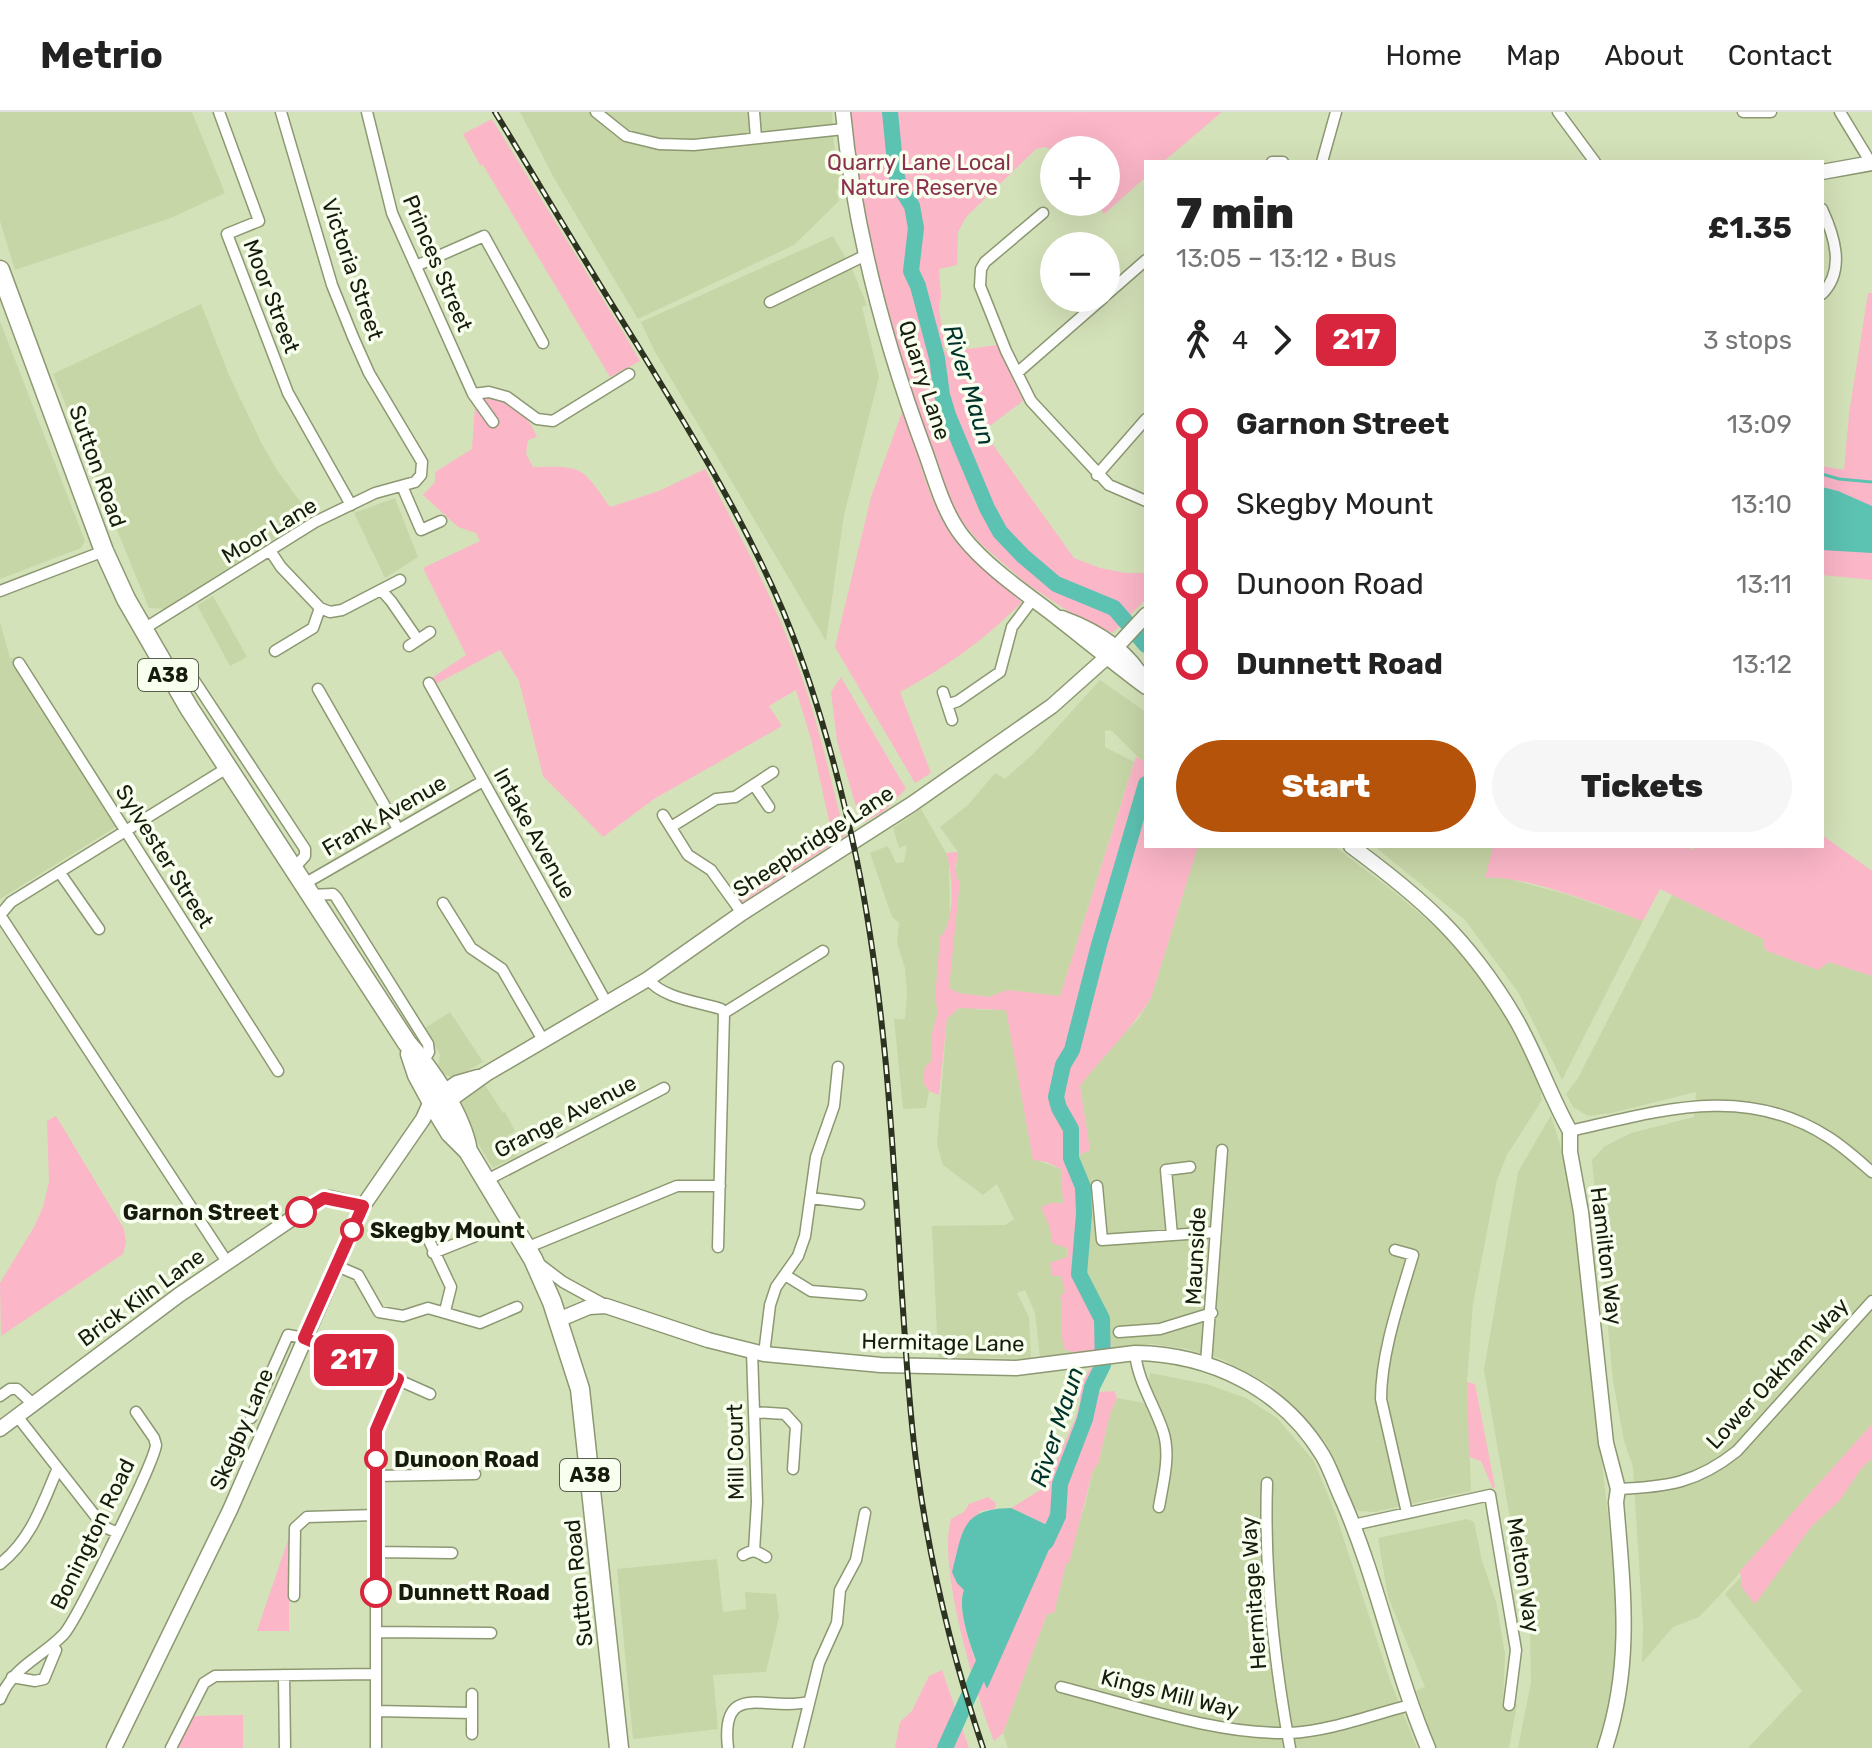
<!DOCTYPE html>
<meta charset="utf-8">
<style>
:root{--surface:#fff;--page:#f6f6f6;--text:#222;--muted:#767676;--line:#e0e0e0;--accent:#b45309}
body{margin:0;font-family:Rubik,sans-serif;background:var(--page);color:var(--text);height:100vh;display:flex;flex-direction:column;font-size:30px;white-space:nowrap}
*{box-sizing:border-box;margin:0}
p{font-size:26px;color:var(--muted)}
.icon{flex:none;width:44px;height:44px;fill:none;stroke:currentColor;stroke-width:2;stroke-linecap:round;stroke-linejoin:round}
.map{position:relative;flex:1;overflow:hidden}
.drawer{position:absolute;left:1144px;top:48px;width:680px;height:688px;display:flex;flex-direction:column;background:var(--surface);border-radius:0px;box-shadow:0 8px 32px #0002}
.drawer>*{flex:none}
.badge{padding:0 16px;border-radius:12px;font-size:28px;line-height:52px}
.tools{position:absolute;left:1040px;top:24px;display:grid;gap:16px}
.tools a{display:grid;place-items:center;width:80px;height:80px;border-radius:50%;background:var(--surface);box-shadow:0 8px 32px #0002;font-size:40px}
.map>.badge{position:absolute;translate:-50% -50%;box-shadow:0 0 0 4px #fff}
.legs{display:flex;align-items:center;gap:12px;height:88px;padding:0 32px;font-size:26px}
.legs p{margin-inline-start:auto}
.overview{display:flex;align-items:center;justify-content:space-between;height:136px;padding:0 32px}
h1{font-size:44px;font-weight:800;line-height:60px}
.button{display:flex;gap:16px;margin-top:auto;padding:16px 32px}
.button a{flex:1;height:92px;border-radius:48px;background:var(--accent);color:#fff;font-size:32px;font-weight:800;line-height:92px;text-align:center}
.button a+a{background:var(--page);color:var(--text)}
ul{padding:0 32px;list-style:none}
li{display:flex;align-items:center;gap:28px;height:80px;font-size:30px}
li i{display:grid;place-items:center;width:12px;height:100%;margin:0 10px;background:currentColor}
li i::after{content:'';width:20px;height:20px;margin:-10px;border:6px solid;border-radius:50%;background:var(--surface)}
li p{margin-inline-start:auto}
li:first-child i{background:linear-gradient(#0000 50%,currentColor 0)}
li:last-child i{background:linear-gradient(currentColor 50%,#0000 0)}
header{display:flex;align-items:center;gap:48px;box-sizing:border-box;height:112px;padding:0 40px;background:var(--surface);border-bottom:2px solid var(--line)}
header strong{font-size:38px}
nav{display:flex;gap:44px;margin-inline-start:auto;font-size:28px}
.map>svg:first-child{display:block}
</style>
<header>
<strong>Metrio</strong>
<nav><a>Home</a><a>Map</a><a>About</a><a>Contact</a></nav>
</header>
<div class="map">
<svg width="1872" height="1636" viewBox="0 0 1872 1636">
<rect width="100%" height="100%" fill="#d4e2b9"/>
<!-- built -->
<path fill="#c7d6a7" d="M0,0H192L225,81L171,106L15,158L0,109Z
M520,0H832L834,33L843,73L836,79L839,89L794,133L638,207L554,66Z
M833,124L852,157L867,193L862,195L879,265L844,403L826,529L654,238L641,210Z
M201,192L229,263L262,332L277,358L310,403L167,497L149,496L53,262Z
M0,209L85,429L81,436L0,467Z
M395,386L418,445L385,466L354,401Z
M213,484L247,545L230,554L197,493Z
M0,510L10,546L21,545L127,708L0,787Z
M1100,568L1146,600V635L1143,650L1112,619L1105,618V635L1134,650L1060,884L1007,878L990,885L959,881L948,876L960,768H957L955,759L958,740L940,715L968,693L995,661L1005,667L1035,640Z
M921,697L949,746L950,808L935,886L938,900L932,921V949L923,970L929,979L926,996L903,997L894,907H905L907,883L905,856L897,831L899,811L892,805L870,741L888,734L896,751L904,750L907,733L899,736L893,716Z
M1198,734H1334L1393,779L1449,826L1471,852L1511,912L1538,966L1542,988L1507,1043L1497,1068L1473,1192L1467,1270L1471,1379L1374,1400L1359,1399L1351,1393L1326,1331L1303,1303L1269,1272L1221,1247L1187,1237L1152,1232L1112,1237L1105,1197L1100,1195L1086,1166L1090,1098L1079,1043L1090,1038L1080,974L1106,940L1139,906L1151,886Z
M1374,734H1493L1486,765L1498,764L1569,783L1643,809L1562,968L1518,880L1465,808Z
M1672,783L1763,827L1765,838L1818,858L1829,850L1872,864V1312L1721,1482L1699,1505L1673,1515L1642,1551L1643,1515L1633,1355L1624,1329L1613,1269L1592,1048L1605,1034L1631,1021L1694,1005L1696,980L1612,1001L1588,1004L1573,995L1566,982L1578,966Z
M966,895L980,898L1006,897L1033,1047L1061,1057L1067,1145L1088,1240L1040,1245L1035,1201L1025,1178L1017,1181L1029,1205L1031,1247L938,1245L932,1114L1005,1113L1014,1107L997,1072L983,1083L943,1053L937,1032L947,907L959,896Z
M450,900L483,950L458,964L450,965L442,961L438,956L440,943L425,916Z
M485,973L503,1001L505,1000L515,1019L507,1024L517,1044L493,1056L459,1000L462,987Z
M1551,1003L1561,1036L1574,1099L1617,1485V1555L1610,1600L1599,1636H1518L1531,1570L1530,1520L1484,1258L1518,1060Z
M1150,1261L1206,1272L1246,1286L1277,1306L1314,1349L1335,1400L1390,1568L1417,1636H1008L1003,1621L1047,1502L1054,1501L1066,1451L1085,1393L1093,1358L1098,1352L1110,1302L1117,1286L1145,1291Z
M1872,1323V1636H1748L1802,1579L1725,1482Z
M1467,1407L1474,1410L1482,1449L1496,1489L1505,1542L1503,1591L1517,1592L1509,1636H1436L1416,1579L1425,1575L1388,1485L1378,1426Z
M717,1447L723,1500L746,1497L745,1480L776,1482L779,1505L766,1560L713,1563L718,1617L633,1627L617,1457Z"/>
<!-- green -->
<path fill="#fbb6c8" d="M848,0H1222L1163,50H1146V65L1104,102L1096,90H1106V38L1054,39L1045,35L1036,37L966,105L958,120L957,153L939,157L941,184L939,195L945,240L998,233L1023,289L983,319L1074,446L1100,456L1126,461H1146V487L1113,521L1077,505L1027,472L981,432L957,404L927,332L869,140Z
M492,7L623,220L640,249L610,265L483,53H480L463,22Z
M1868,181H1872V468L1822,463V354L1844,358L1849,302Z
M492,285C515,291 528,303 537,325L528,328L526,342L533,355C584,354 581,354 610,395L659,379L705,357C738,419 771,481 795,546C817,604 830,665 845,724L741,791L737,781L832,722L811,627L796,578L769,594L782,614L654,687L603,725L543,664L519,569L500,538L436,572L432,566L466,543L423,456L480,429L476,421L458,415L423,383L435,370V360L472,337L475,294L481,287Z
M904,295C915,334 930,396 954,427C972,451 1000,470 1022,490C986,527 945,556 900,580L931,661L915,671L835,535L871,385Z
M841,565L906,677L883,700L861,712L837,629L831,580Z
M1146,635V734H1198L1151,886C1131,918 1103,944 1080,974L1090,1038L1079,1043L1081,1055L1086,1060L1090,1098L1086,1166L1100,1195L1105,1197L1112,1237L1075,1240L1065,1238C1058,1220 1065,1201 1060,1184L1065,1180L1061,1164H1052L1050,1151L1067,1145V1136L1052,1131L1050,1116L1041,1095L1051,1091H1063L1061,1057L1046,1050L1033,1048L1006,898L959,896L947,907L939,983L929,979L923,970L925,955L932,948V921L938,900L935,886L940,825C956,811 953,760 946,741L958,740V750L955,751L957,768H960L949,876L959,881L989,885L1007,878L1060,884L1136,645L1143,649Z
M1822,723L1872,759V864L1829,850L1818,858L1765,838L1763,827L1660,777L1643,809C1604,795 1524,762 1485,766L1493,734H1682L1693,738L1695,734H1822Z
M56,1004L124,1117L126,1131L123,1142L1,1224L0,1171L34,1115L43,1095L49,1070L47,1009Z
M1099,1253L1102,1265L1096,1277L1100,1280L1114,1279L1117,1286L1110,1302L1098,1352L1093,1358L1069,1451L1066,1452L1054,1501L1047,1502L1003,1621L994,1629C976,1582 937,1454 951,1407L964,1400L969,1392L988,1385L996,1391L995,1397L980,1399L962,1474L964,1478C955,1500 977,1554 987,1576L1054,1412L1047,1413L1011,1396L1042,1377L1050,1364L1075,1307L1080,1290V1275L1091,1255Z
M1467,1270L1475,1272L1495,1375L1493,1377L1481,1349L1469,1345Z
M1872,1312V1346L1861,1357L1840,1388L1811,1415L1755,1492L1742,1476L1740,1459Z
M289,1425V1519H257Z
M942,1558L969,1636H895L900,1610L912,1599L929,1564Z
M243,1603V1636H177L192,1604Z"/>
<!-- water -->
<path fill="#5cc2b2" d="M1822,375L1838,379L1872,394V441L1822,438Z
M1011,1396L1047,1413L1055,1412L1051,1433L987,1577C978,1553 955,1501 964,1478L957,1471L952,1460C963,1418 961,1397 1011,1396Z"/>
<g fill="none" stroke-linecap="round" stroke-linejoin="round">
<!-- stream -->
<path stroke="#5cc2b2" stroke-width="3" d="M1822,362L1839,367L1872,370"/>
<!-- river -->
<path stroke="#5cc2b2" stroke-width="16" d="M890,0L896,61L899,73L912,94L916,116L911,159L918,174L937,246L942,283L948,303L987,396L1000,420L1023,444L1056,472L1114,496L1146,533
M1046,1430L1058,1404L1060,1372L1085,1307L1092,1275L1103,1253L1102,1207L1079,1162L1084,1102L1083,1075L1071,1046V1017L1059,996L1056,985L1063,953L1072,938L1099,833L1146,672
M945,1636L989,1539"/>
<defs>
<path id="street" d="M219,0L259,109L227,122L288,281L351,393
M367,0L392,101L473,282L493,310
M596,0L626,24L659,32L694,33L844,17
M754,0L756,26
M1558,0L1595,50
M1743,0H1771
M1840,0L1871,51
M1272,50H1283
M1322,50L1336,0
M1822,97C1834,123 1846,158 1822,182
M1043,101L985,150L981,157L980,174L1006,239L1031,289L1109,373L1146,389
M416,154L484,124L543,231
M1106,183L1146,148
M770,190L866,143
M1017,261L1103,186
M473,282L489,280L507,285L537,307L553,309L629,262
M1097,363L1146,307
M402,374L421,418L441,409
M271,440L281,455L320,496L330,500L342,498L400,468
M381,478L391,489L418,528
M0,479L104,439
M142,518L315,410L375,381L415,370L421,363L422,350L369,261L353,225L332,173L281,0
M409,534L430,520
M275,539L313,516L320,496
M19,551L278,959
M167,560L182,556L188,559L305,737V744L294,756
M429,571L606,890
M318,577L398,717
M943,580L952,608
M947,593L958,589L1000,560L1012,515L1033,487
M754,673L769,695
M663,703L688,743L711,758L742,801
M671,715L716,687L735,685L773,660
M60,761L99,817
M304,772L483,669
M311,783L333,782L336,785L428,932L429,940L422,952
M443,791L471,836L502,857L543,928
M0,803L227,1150
M0,803L11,790L227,656
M648,867C662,886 699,890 721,897L724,901L718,1135
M724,901L823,839
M1570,1019C1659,999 1744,971 1828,1025C1844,1035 1858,1048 1872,1060
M485,1069L664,976
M1097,1074L1102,1128L1216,1120
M811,1086L859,1092
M426,1122L451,1175L445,1199
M1172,1123L1166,1058L1190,1055
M526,1136L677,1074H720
M1395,1138L1413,1143C1400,1187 1381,1241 1381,1287L1407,1401
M433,1141L488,1119
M538,1151L563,1170L605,1193
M337,1154L358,1163L379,1200L403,1204L428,1196L480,1211L517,1195
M785,1163L811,1179L861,1183
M1119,1220L1160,1217L1212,1201
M752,1239L757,1390L754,1439
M1135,1241C1138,1270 1154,1292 1163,1319C1171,1343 1163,1371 1159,1395
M764,1242L770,1193L776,1175L798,1144L805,1124L816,1045L834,994L838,955
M1206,1251L1222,1038
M0,1284L10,1277H17L33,1292
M754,1300L785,1302L796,1314L793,1357
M17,1304L104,1415L116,1420
M251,1306L288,1223L304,1226L430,1282
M376,1364L475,1362
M1267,1371C1264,1459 1274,1549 1290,1636
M1618,1377C1667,1375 1697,1371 1737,1339L1872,1189
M1353,1413L1490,1383L1516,1538L1509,1593
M376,1440L452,1441
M743,1443C752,1437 757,1439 766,1445
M0,1452C31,1428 42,1393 57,1358
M294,1484L295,1416L307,1405L376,1403
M376,1520L491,1521
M284,1563L285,1636
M12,1565L35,1569L44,1567L56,1538L52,1533
M1061,1575C1132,1593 1218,1623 1290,1621C1330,1619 1371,1603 1410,1593
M472,1582V1622
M0,1587C13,1554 41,1546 64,1522C77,1507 154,1351 156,1333L154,1326L136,1300
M376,1599L472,1601
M171,1636L204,1571L215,1564L376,1562
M376,1636V1318L398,1267
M728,1636C720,1567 767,1600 808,1590
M798,1636L819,1551L837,1511L840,1478L856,1448L865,1401"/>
<path id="secondary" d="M843,0C854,117 885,232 926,342C936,370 944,401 963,425C986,454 1021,478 1050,500C1082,525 1114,551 1146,575
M1822,60L1872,51
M1062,506C1098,519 1128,538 1146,571
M1351,734C1423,787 1468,827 1514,904C1536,941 1549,982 1570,1019V1040L1581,1100L1606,1331L1618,1377L1616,1390C1623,1476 1633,1552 1605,1636
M427,1001L447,990L486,962L648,867L742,801L912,692L1052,594L1108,544L1146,503
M558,1208L589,1195L606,1194L708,1228L764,1242L881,1253L1016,1256L1135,1241C1211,1242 1283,1277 1323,1344C1331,1358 1336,1374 1343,1389C1378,1469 1394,1556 1428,1636
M0,1317L179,1183L318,1089L330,1086L363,1094
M114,1636L230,1398L363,1094L423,1007L431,989L457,971L478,965"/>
<path id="highway" d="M0,158L104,439L126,487L189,596L407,931C431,958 462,1003 468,1039
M410,942L417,963L436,998L450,1021L468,1039L533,1147L552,1190L580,1277L619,1636"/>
</defs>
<!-- street casing -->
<use href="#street" stroke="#8c9872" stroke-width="13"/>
<!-- secondary casing -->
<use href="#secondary" stroke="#8c9872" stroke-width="17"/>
<!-- highway casing -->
<use href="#highway" stroke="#8c9872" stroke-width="21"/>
<!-- street -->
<use href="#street" stroke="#fff" stroke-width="10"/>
<!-- secondary -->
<use href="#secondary" stroke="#fff" stroke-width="14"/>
<!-- highway -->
<use href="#highway" stroke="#fff" stroke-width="18"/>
<defs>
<path id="rail" d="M495,0C542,77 588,155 636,231C689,318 743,405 783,499C816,579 839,664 857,749C886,892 893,1037 902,1183C906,1240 909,1299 917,1356C930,1453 952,1544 983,1636"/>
</defs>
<!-- rail casing -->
<use href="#rail" stroke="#2c3320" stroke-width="6"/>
<!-- rail -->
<use href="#rail" stroke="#f9ffee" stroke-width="3" stroke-dasharray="9" stroke-linecap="butt"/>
</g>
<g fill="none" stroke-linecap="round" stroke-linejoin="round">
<defs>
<path id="line-1" d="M301,1100L324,1086L363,1094L304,1226L398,1267L376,1318V1480"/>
</defs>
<!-- line-1 casing -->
<use href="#line-1" stroke="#fff" stroke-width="18"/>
<!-- line-1 -->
<use href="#line-1" stroke="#d7263d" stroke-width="12"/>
</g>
<!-- markers -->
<g fill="#fff" stroke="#d7263d" stroke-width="4">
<circle cx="301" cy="1100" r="14"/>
<circle cx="352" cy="1118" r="10"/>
<circle cx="376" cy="1347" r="10"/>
<circle cx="376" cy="1480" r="14"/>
</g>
<g text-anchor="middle" stroke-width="7" stroke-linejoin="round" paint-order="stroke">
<!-- shield labels -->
<g fill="#f9ffee" stroke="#5a5f50" stroke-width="2">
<rect x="138" y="547" width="60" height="32" rx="6"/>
<rect x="560" y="1347" width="60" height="32" rx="6"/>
</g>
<g font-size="20" font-weight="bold" fill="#161b0c">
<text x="168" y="570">A38</text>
<text x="590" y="1370">A38</text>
</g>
<!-- park labels -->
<g font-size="22" fill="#8c3050" stroke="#f9ffee">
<text x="919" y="58">Quarry Lane Local<tspan x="919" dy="25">Nature Reserve</tspan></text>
</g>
<!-- street labels -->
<g font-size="22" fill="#161b0c" stroke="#f9ffee">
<text transform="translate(438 151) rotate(67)" y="8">Princes Street</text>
<text transform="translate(353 157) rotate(71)" y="8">Victoria Street</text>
<text transform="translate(272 184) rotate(69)" y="8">Moor Street</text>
<text transform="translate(925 268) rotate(72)" y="8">Quarry Lane</text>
<text transform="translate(98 354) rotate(70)" y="8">Sutton Road</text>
<text transform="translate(269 418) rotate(-31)" y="8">Moor Lane</text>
<text transform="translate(384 703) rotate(-30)" y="8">Frank Avenue</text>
<text transform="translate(535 721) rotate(61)" y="8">Intake Avenue</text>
<text transform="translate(813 729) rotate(-33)" y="8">Sheepbridge Lane</text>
<text transform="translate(165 744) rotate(58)" y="8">Sylvester Street</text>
<text transform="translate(565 1004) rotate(-27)" y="8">Grange Avenue</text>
<text transform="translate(1195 1144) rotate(-87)" y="8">Maunside</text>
<text transform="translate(1607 1144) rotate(83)" y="8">Hamilton Way</text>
<text transform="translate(141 1185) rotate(-36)" y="8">Brick Kiln Lane</text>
<text transform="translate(943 1230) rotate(1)" y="8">Hermitage Lane</text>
<text transform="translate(1777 1261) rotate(-47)" y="8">Lower Oakham Way</text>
<text transform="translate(241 1317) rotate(-67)" y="8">Skegby Lane</text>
<text transform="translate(735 1340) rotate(-91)" y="8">Mill Court</text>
<text transform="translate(92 1422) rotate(-64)" y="8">Bonington Road</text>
<text transform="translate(1524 1463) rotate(81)" y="8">Melton Way</text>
<text transform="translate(578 1471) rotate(-96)" y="8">Sutton Road</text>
<text transform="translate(1253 1481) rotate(-94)" y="8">Hermitage Way</text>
<text transform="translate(1170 1581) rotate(14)" y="8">Kings Mill Way</text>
</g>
<!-- stop labels -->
<g font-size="22" font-weight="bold" fill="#161b0c" stroke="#f9ffee" text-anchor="start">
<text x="279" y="1108" text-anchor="end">Garnon Street</text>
<text x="370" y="1126">Skegby Mount</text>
<text x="394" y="1355">Dunoon Road</text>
<text x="398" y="1488">Dunnett Road</text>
</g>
<!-- water labels -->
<g font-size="24" font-style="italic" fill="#00322c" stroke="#f9ffee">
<text transform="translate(969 273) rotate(73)" y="8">River Maun</text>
<text transform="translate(1057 1315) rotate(-72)" y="8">River Maun</text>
</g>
</g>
</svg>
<div class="tools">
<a>+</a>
<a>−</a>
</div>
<b class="badge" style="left:354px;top:1248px;background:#d7263d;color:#fff">217</b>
<section class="drawer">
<div class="overview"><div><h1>7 min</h1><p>13:05 – 13:12 · Bus</p></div><b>£1.35</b></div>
<div class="legs"><svg class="icon" aria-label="walk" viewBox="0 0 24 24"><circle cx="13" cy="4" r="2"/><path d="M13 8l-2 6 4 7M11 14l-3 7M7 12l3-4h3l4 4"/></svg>4<svg class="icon" aria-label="forward" viewBox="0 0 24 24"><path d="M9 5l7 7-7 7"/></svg><b class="badge" style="background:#d7263d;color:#fff">217</b><p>3 stops</p></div>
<ul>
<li><i style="color:#d7263d"></i><b>Garnon Street</b><p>13:09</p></li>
<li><i style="color:#d7263d"></i><span>Skegby Mount</span><p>13:10</p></li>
<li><i style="color:#d7263d"></i><span>Dunoon Road</span><p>13:11</p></li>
<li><i style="color:#d7263d"></i><b>Dunnett Road</b><p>13:12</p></li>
</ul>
<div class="button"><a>Start</a><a>Tickets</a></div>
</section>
</div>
